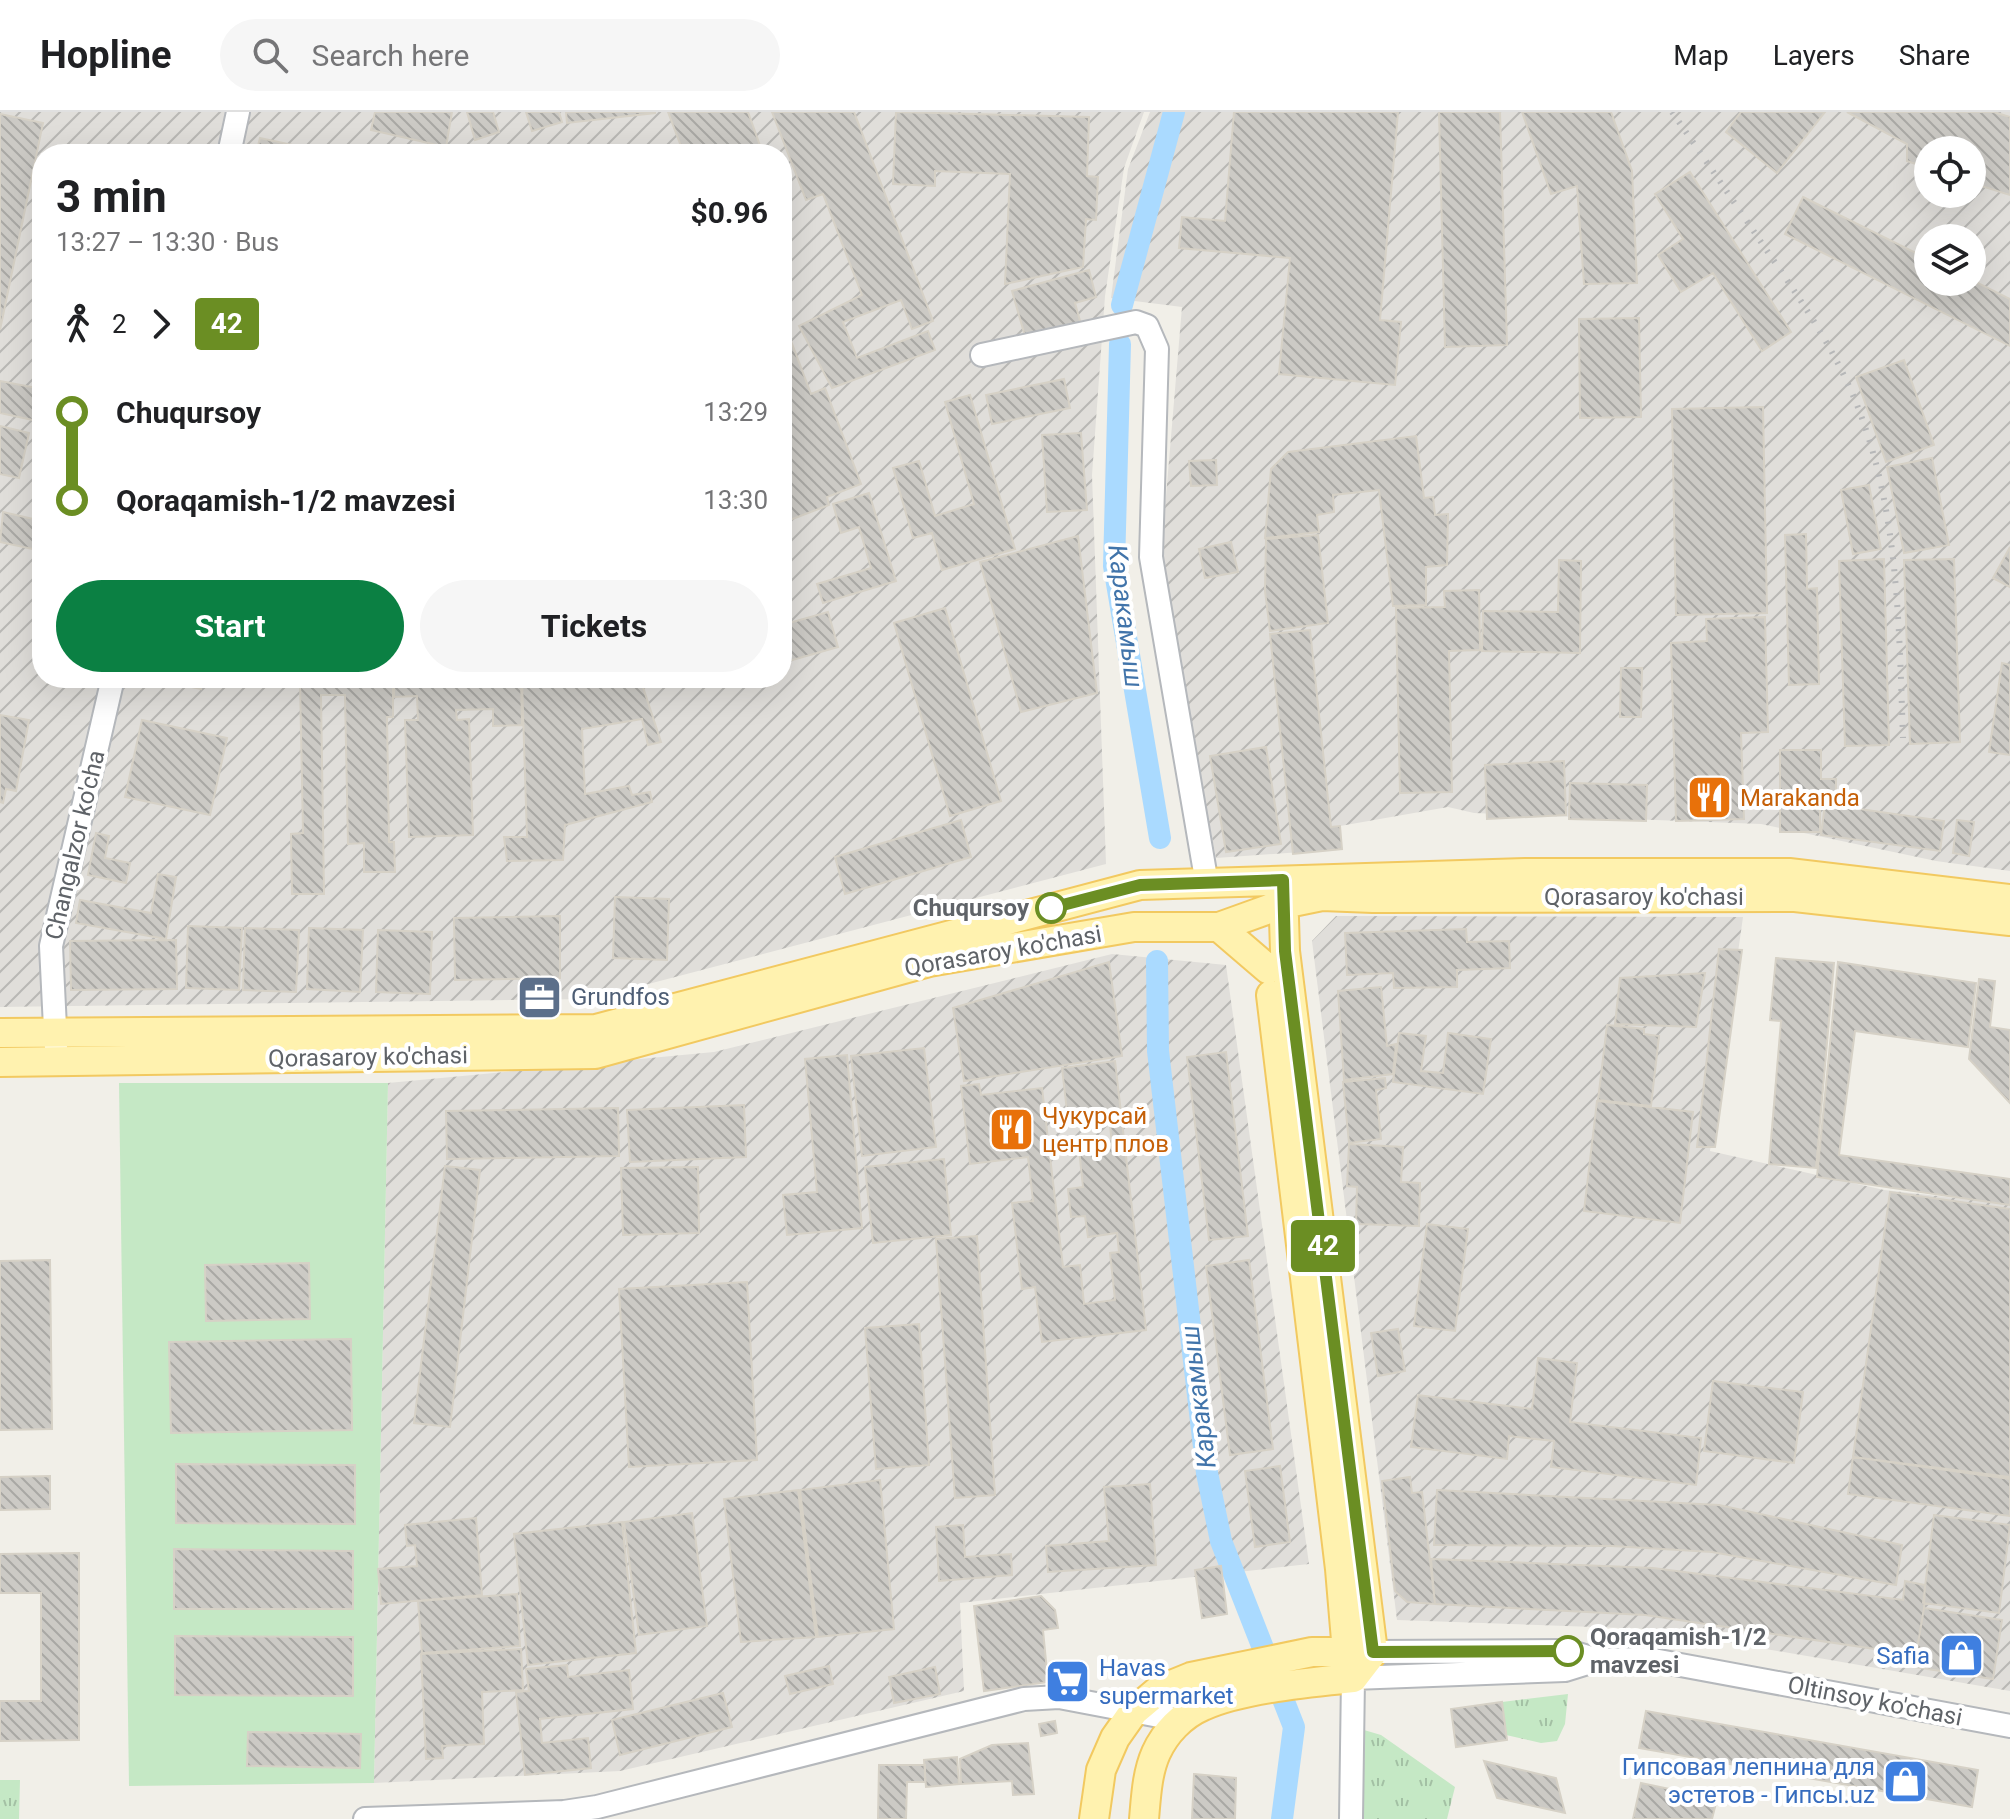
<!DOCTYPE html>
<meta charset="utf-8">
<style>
:root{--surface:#fff;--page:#f6f6f6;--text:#202124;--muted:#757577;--line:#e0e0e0;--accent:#0b8043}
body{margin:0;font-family:Roboto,sans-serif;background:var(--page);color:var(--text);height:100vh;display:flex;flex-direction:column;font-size:30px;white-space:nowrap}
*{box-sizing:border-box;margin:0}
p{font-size:26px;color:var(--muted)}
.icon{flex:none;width:44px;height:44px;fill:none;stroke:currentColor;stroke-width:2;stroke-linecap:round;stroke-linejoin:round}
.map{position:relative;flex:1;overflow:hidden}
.panel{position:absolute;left:32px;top:32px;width:760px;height:544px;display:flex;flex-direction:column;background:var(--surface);border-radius:32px;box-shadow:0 8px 32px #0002}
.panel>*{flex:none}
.badge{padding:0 16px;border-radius:6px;font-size:28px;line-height:52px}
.fabs{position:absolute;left:1914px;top:24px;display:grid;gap:16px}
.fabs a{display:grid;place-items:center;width:72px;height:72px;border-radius:50%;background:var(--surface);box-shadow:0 8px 32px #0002;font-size:40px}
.map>.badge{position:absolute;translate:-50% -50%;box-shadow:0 0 0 4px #fff}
.legs{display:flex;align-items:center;gap:12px;height:88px;padding:0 24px;font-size:26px}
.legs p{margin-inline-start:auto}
.overview{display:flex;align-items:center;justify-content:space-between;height:136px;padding:0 24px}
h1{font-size:44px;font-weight:700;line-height:60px}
.cta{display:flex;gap:16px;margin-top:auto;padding:16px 24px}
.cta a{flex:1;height:92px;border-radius:48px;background:var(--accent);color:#fff;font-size:32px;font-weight:700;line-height:92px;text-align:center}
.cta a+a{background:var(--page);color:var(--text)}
ul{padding:0 24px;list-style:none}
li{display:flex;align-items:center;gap:28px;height:88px;font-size:30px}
li i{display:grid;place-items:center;width:12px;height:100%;margin:0 10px;background:currentColor}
li i::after{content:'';width:20px;height:20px;margin:-10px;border:6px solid;border-radius:50%;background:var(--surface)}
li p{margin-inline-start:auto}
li:first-child i{background:linear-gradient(#0000 50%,currentColor 0)}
li:last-child i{background:linear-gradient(currentColor 50%,#0000 0)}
header{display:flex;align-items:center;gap:48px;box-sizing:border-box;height:112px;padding:0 40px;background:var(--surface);border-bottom:2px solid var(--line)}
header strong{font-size:38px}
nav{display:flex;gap:44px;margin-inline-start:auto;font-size:28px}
.search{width:560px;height:72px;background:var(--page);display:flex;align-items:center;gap:20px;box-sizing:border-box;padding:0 28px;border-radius:44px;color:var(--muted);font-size:30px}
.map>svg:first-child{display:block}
</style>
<header>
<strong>Hopline</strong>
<div class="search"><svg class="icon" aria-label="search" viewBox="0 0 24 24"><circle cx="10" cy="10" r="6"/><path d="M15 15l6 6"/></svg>Search here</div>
<nav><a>Map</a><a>Layers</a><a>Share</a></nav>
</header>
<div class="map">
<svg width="2010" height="1707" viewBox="0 0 2010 1707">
<defs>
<pattern id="industrial-furrows" width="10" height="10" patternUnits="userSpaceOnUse" patternTransform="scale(2)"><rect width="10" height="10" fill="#e0deda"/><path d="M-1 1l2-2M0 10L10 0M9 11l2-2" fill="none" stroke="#b9b8b5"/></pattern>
<pattern id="grass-tufts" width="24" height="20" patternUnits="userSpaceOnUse" patternTransform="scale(2)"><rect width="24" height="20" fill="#c5e8c5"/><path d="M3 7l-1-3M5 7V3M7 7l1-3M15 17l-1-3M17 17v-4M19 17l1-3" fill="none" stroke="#a3c0a4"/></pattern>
<pattern id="building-back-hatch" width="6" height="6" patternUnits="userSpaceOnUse" patternTransform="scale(2)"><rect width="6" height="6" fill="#cccac5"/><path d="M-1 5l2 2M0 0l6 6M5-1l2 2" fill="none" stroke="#a9a8a4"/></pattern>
</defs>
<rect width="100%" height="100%" fill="#f1efe8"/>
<!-- industrial -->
<path fill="url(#industrial-furrows)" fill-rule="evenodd" d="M0,0H1144L1124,56L1105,184L1092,363L1106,752L591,887L0,895ZM42,42H782V566H42Z
M1150,0H2010V759L1936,749L1761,712L1474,701L1448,695L1340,714L1342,737L1216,746L1160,455L1182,195L1111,186L1128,57ZM1928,38H1972V82H1928ZM1928,126H1972V170H1928Z
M1336,804L1743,805L1710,1039L1884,1078L2010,1092V1579L1650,1517L1397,1508L1312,829Z
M1112,842L1226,853L1309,1452L960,1491L964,1579L620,1659L374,1671L388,971L714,940Z"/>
<!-- grass -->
<path fill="url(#grass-tufts)" d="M1568,1582L1565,1612L1557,1629L1541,1631L1506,1623L1502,1590Z
M1364,1618L1381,1623L1455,1675L1447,1707H1364Z
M0,1668H20L19,1707H0Z"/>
<!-- park -->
<path fill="#c5e8c5" d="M119,971H388L374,1671L129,1674Z"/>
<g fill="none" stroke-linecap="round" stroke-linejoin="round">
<!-- canal -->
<path stroke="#aadaff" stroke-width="22" d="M1122,193L1174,0
M1120,232L1114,454L1160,726
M1157,849L1158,939L1207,1361L1221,1429L1294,1615L1282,1707"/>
</g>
<!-- building -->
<path fill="url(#building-back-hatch)" stroke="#d6d1c6" stroke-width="2" d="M375,0H452L446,35L371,18Z
M467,0H493L499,20L475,28Z
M526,0H559L562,10L532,19Z
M566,0H655V1L567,11Z
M668,0H748L763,42H684Z
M772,0H854L933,209L912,217L901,188L843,210L857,246L928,219L935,238L832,276L799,214L862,183L823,82L806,88Z
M896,0L1089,5L1087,64L1098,65L1096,108L1086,107L1083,155L1005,172L1010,62L935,59V74L893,72Z
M1234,0H1398L1380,208L1401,210L1395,273L1279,262L1290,146L1179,136L1182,105L1225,109Z
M1439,0H1500L1507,233L1445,235Z
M1522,0H1611L1632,59L1637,171L1584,172L1577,74L1551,82Z
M1741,0H1825L1777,61L1726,20Z
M1847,0H1994L2010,5V83L1972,71V38H1928V56L1907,49V32Z
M0,2L43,11L0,218Z
M260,26L320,39V42H256Z
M1690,60L1791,220L1762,239L1713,161L1681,180L1658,143L1683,127L1655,82Z
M1803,85L1928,147V170L1972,168L2010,187V234L1785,122Z
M1089,158L1096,185L1075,191L1082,216L1027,231L1012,179Z
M782,205L811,282L825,276L861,372L827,385L829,393L782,411Z
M1639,206L1641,305L1580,306L1579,207Z
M1904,248L1934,333L1886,350L1856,265Z
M1064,267L1070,296L992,312L986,283Z
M0,269L42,277V310L0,301Z
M970,283L1015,437L942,458L932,421L913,426L893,356L919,349L935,404L974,392L945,290Z
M1763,295L1767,501L1676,503L1672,297Z
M0,314L29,321L19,366L0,362Z
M1081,321L1087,398L1047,400L1042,323Z
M1416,324L1424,386L1433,385L1435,403L1448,402L1447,453L1426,455V493L1393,494L1379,378L1333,383L1334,400L1317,403L1319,420L1265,426L1271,357L1288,340Z
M1932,346L1949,433L1904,441L1887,355Z
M1216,348L1217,373L1191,374L1189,349Z
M1869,373L1881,437L1853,442L1841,378Z
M869,381L896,469L823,491L817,472L871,456L859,415L841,421L833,392Z
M3,400L42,409V439L0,430Z
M1806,422L1807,477L1817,476L1819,572L1789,573L1785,423Z
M1318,423L1328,511L1270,519L1265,479L1266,427Z
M1078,424L1097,581L1021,600L980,450Z
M1231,430L1238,460L1205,466L1199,437Z
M2010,435V475L1993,466Z
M1884,447L1889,633L1845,634L1839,449Z
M1954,447L1960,630L1910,632L1904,448Z
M1559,448L1581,449L1580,541L1482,539L1483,499L1558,500Z
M1479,478L1480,538L1449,539L1452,680L1400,681L1396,496L1445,495L1444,479Z
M945,496L1001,689L950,704L894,511Z
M828,500L838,535L782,551V513Z
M1765,505L1768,620L1741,621L1744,707L1676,709L1671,531L1707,529L1706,507Z
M1310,518L1331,715L1340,714L1342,737L1293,742L1270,522Z
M2002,551L2010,553V643L1989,640Z
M1621,556H1642L1641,605H1620Z
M150,566H203L201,577Z
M393,566V605H387L389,730H394L395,760H364V731L348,732L345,583H321L324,782H292L291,722L303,721L300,568Z
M521,566L522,613L493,614V597L456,598L457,608L469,607L473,723L409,725L405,608H418L417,584L394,585V569Z
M536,566H640L661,630L648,633L642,607L582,617L585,682L629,674L632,683L650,680L652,690L565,713L563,748L507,749L504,725H527L522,568Z
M0,603L29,608L16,679L6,677L3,691L0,690Z
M142,608L227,626L210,703L125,685Z
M1266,635L1281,732L1226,740L1210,644Z
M1780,638H1821V667H1836V690H1820V720H1780Z
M1564,649L1566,703L1487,707L1485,653Z
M1570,671L1647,673L1646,709L1569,707Z
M1825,692L1944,709L1940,739L1821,723Z
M961,708L971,745L845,782L835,745Z
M1957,708L1974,710L1969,744L1953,741Z
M96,721L109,724L105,746L130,751L126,771L88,763Z
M158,762L176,765L166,827L76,811L80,788L151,801Z
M615,785L669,787L667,848L613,846Z
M560,804V866L455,868L454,806Z
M188,814L242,816L239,878L186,876Z
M245,816L299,818L296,880L243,878Z
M309,816L363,818L360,880L307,877Z
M1466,817L1467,830L1509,829L1510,856L1457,858V875L1394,876L1393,861L1347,863L1345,821Z
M378,818L432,820L430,882L376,880Z
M176,828L177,877L71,878L70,829Z
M1719,837L1742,838L1715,1035H1697Z
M1776,846L1834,851L1816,1056L1769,1052L1781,909L1770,908Z
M1109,850L1122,944L964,969L953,896Z
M1838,850L1976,871L1968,935L1855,919L1839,1043L2010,1067V1093L1817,1065Z
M1705,861L1696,915L1615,912L1620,866Z
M1979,867L1995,869L1990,915L2010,918V991L1969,947Z
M1381,875L1387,934L1396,932L1393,962L1344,968L1338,879Z
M1607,913L1644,917V922L1659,924L1651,994L1598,988Z
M1399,921L1426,924L1421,959L1443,961L1448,921L1491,927L1483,982L1393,970Z
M924,936L936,1035L862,1044L851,944Z
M1226,940L1248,1124L1209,1128L1187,945Z
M847,943L862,1116L787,1123L783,1083L817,1080L805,947Z
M1115,949L1146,1218L1042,1230L1035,1175L1022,1177L1012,1091L1033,1089L1028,1045L970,1052L961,974L979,972L981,983L1042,976L1063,1155L1080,1153L1084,1192L1115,1188L1110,1141L1119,1140L1117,1121L1088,1125L1085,1104L1071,1105L1068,1077L1083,1075L1079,1037L1112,1033L1109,1003L1068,1008L1062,956Z
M1385,966L1386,976L1376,978L1381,1027L1349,1031L1343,970Z
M1597,989L1693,1000L1680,1111L1584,1099Z
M744,993L746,1045L630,1050L627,998Z
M618,996L619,1044L447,1047L446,999Z
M1349,1032L1403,1035L1401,1070L1420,1071L1419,1114L1356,1112L1357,1075L1347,1074Z
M944,1047L951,1123L873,1131L865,1055Z
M445,1054L480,1058L450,1315L414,1311Z
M698,1055L699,1121L623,1123L621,1056Z
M1890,1080L2010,1097V1365L1853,1345Z
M1427,1112L1468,1117L1455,1219L1414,1214Z
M977,1124L995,1383L955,1386L936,1127Z
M50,1148L52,1317L0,1318V1149Z
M1249,1148L1273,1337L1230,1343L1206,1154Z
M309,1151L310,1207L206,1209L205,1153Z
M747,1170L757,1348L629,1355L619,1177Z
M919,1212L929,1353L876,1357L865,1216Z
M1398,1217L1405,1259L1378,1264L1371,1221Z
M351,1227L352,1318L171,1321L169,1230Z
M1538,1246L1577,1251L1570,1310L1701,1326L1696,1373L1551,1355L1554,1329L1509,1324L1507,1347L1411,1335L1418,1283L1532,1297Z
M1713,1269L1803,1280L1794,1351L1704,1339Z
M1853,1345L2010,1367V1404L1848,1382Z
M176,1352L355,1353V1412L176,1411Z
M1280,1354L1290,1430L1255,1435L1245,1359Z
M50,1364V1397L0,1398V1365Z
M1410,1365L1412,1381L1422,1380L1435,1492L1407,1490L1395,1479L1382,1369Z
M880,1368L894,1517L818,1525L800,1378Z
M1150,1372L1156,1453L1048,1460L1046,1434L1109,1429L1104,1375Z
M798,1378L816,1525L741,1530L724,1387Z
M1437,1378L1719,1393L1902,1433L1896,1473L1712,1440L1612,1434L1434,1433Z
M692,1401L707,1514L639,1523L624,1410Z
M1934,1403L2010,1413L1999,1501L1923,1491Z
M476,1406L482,1483L381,1492L378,1457L417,1454L415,1433L407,1434L405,1413Z
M622,1410L636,1541L528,1553L514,1422Z
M963,1413L965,1445L1011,1442L1012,1463L939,1469L936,1415Z
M174,1437L353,1439V1497H174Z
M79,1441V1628L0,1629V1589H41V1481H0V1442Z
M1431,1447L1653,1456L1903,1488L1905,1469L1925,1473L1924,1496L1916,1543L1645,1503L1435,1492Z
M1221,1454L1227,1502L1202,1506L1195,1458Z
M517,1482L520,1534L422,1541L418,1489Z
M1041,1484L1055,1498L1058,1516L1043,1518L1048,1570L984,1579L974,1494Z
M1924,1496L2002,1508L1993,1567L1914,1555Z
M175,1524L353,1525V1584L175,1583Z
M521,1537L523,1578L482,1580L484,1632L442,1634L443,1646L426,1647L421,1542Z
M567,1553L568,1565L629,1558L633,1597L540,1607L542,1631L588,1626L591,1656L525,1663L516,1580L529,1579L526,1557Z
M829,1554L833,1572L790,1582L785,1564Z
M935,1555L940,1582L894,1591L889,1565Z
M723,1581L732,1615L620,1643L612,1608Z
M1502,1590L1507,1628L1456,1635L1451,1597Z
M1646,1599L1978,1658L1972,1695L1639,1636Z
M1055,1609L1057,1621L1041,1624L1039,1612Z
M248,1620L361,1622L360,1656L247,1654Z
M1028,1631L1034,1682L1013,1683L1012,1669L961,1672L960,1647L992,1633Z
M957,1645L959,1672L926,1675L924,1648Z
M1484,1649L1556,1666L1565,1701L1497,1686Z
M879,1653H925V1670H907L906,1707H878Z
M1194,1662L1236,1666L1235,1707H1192Z
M1641,1671L1717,1687L1712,1707H1633Z"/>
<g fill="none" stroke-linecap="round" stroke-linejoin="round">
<defs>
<path id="minor" d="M229,42L238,0
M982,243L1136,210L1147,214L1157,237L1151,445L1207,772
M56,936L51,834L113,566
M1373,1540L1568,1539L1598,1548L1648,1547L2010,1614
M365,1707L564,1700L597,1695L1024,1587L1059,1585L1180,1608
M1351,1707L1353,1566L1565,1558L1597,1548"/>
<path id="major" d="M1219,815L1268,857
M1271,883L1340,1457L1347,1540L1353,1566
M0,921L596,917L1140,773L1525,761H1789L2010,787
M0,950L595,942L929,850L1134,815H1219L1283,792L1322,784L1373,786L1795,785L2010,809
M1094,1707L1101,1658L1115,1626L1134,1599L1159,1578L1191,1565L1312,1540H1362
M1144,1707C1146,1685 1147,1661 1156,1641C1165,1621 1182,1603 1203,1594C1240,1577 1311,1570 1353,1566L1373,1540L1285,839L1283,775"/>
</defs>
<!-- minor casing -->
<use href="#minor" stroke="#b5b8bc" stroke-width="26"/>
<!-- major casing -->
<use href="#major" stroke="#f2c960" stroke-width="32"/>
<!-- minor -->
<use href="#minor" stroke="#fff" stroke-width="22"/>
<!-- major -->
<use href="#major" stroke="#fff2af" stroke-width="28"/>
<!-- rail -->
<path stroke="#b6b7b8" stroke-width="6" stroke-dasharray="2 10" stroke-linecap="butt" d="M1672,0C1702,43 1732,87 1761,130C1800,187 1840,243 1863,309C1899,411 1899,519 1903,626"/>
</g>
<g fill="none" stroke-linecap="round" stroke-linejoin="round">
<defs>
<path id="line-1" d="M1051,796L1140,773L1283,768L1285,839L1373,1540L1568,1539"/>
</defs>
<!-- line-1 casing -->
<use href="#line-1" stroke="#fff" stroke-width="18"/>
<!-- line-1 -->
<use href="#line-1" stroke="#6b8e23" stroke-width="12"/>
</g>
<!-- icons -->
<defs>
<symbol id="restaurant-square" viewBox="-11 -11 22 22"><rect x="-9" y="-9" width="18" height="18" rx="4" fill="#e8710a" stroke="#fff"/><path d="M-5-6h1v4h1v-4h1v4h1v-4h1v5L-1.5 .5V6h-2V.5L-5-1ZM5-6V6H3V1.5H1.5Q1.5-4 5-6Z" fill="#fff"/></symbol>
<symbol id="office-square" viewBox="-11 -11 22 22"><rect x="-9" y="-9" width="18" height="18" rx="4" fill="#5c6f8a" stroke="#fff"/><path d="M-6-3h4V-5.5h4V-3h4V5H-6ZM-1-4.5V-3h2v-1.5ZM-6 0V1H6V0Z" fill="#fff"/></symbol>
<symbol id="shop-square" viewBox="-11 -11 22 22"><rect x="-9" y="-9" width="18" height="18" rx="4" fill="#3f7fe0" stroke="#fff"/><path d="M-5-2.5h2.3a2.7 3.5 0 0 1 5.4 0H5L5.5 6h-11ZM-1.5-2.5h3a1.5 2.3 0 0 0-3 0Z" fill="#fff"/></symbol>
<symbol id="supermarket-square" viewBox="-11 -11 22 22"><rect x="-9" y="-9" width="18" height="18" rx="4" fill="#3f7fe0" stroke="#fff"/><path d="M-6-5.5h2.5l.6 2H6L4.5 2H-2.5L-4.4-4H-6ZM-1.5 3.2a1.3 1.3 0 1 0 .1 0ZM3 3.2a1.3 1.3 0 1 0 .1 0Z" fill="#fff"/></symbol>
</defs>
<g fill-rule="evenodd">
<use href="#restaurant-square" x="1684" y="660" width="51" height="51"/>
<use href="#office-square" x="514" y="860" width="51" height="51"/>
<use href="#restaurant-square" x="986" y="992" width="51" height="51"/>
<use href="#shop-square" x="1936" y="1518" width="51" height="51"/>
<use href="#supermarket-square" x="1042" y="1544" width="51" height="51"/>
<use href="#shop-square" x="1880" y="1644" width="51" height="51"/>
</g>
<!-- markers -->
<g fill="#fff" stroke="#6b8e23" stroke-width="4">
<circle cx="1051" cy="796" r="14"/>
<circle cx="1568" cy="1539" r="14"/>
</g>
<g text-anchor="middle" stroke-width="8" stroke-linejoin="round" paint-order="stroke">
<!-- food labels -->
<g font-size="24" fill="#c56008" stroke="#fff" text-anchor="start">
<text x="1740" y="694">Marakanda</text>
<text x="1042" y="1012">Чукурсай<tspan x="1042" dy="28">центр плов</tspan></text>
</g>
<!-- street labels -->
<g font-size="24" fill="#5f6368" stroke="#fff">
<text transform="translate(75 733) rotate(-77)" y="8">Changalzor ko'cha</text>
<text x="1644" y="793">Qorasaroy ko'chasi</text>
<text transform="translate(1003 839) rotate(-10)" y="8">Qorasaroy ko'chasi</text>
<text transform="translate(368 945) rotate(-1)" y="8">Qorasaroy ko'chasi</text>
<text transform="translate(1875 1589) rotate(11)" y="8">Oltinsoy ko'chasi</text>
</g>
<!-- stop labels -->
<g font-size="24" font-weight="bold" fill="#5f6368" stroke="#fff" text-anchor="end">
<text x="1029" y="804">Chuqursoy</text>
<text x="1590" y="1533" text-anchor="start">Qoraqamish-1/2<tspan x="1590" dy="28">mavzesi</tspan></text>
</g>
<!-- service labels -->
<g font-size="24" fill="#4e5e75" stroke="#fff" text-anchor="start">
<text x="571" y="893">Grundfos</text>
</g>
<!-- shop labels -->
<g font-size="24" fill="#366cbe" stroke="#fff" text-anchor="end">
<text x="1930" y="1552">Safia</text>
<text x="1099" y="1564" text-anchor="start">Havas<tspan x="1099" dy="28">supermarket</tspan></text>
<text x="1875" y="1663">Гипсовая лепнина для<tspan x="1875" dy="28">эстетов - Гипсы.uz</tspan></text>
</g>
<!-- water labels -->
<g font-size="26" font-style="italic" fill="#4174aa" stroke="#fff">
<text transform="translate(1126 504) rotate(83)" y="9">Каракамыш</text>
<text transform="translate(1198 1285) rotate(-97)" y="9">Каракамыш</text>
</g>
</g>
</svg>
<div class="fabs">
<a><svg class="icon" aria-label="locate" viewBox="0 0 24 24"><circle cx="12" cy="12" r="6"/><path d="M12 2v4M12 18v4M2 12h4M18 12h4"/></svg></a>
<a><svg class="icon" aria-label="layers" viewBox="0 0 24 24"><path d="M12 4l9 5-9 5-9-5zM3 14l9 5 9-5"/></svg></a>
</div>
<b class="badge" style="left:1323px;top:1134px;background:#6b8e23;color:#fff">42</b>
<section class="panel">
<div class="overview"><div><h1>3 min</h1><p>13:27 – 13:30 · Bus</p></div><b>$0.96</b></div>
<div class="legs"><svg class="icon" aria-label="walk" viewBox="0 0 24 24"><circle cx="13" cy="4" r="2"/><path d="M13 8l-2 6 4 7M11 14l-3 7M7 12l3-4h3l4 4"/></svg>2<svg class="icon" aria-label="forward" viewBox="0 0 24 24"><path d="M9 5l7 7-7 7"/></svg><b class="badge" style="background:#6b8e23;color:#fff">42</b></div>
<ul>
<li><i style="color:#6b8e23"></i><b>Chuqursoy</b><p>13:29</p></li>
<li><i style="color:#6b8e23"></i><b>Qoraqamish-1/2 mavzesi</b><p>13:30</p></li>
</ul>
<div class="cta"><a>Start</a><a>Tickets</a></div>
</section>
</div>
